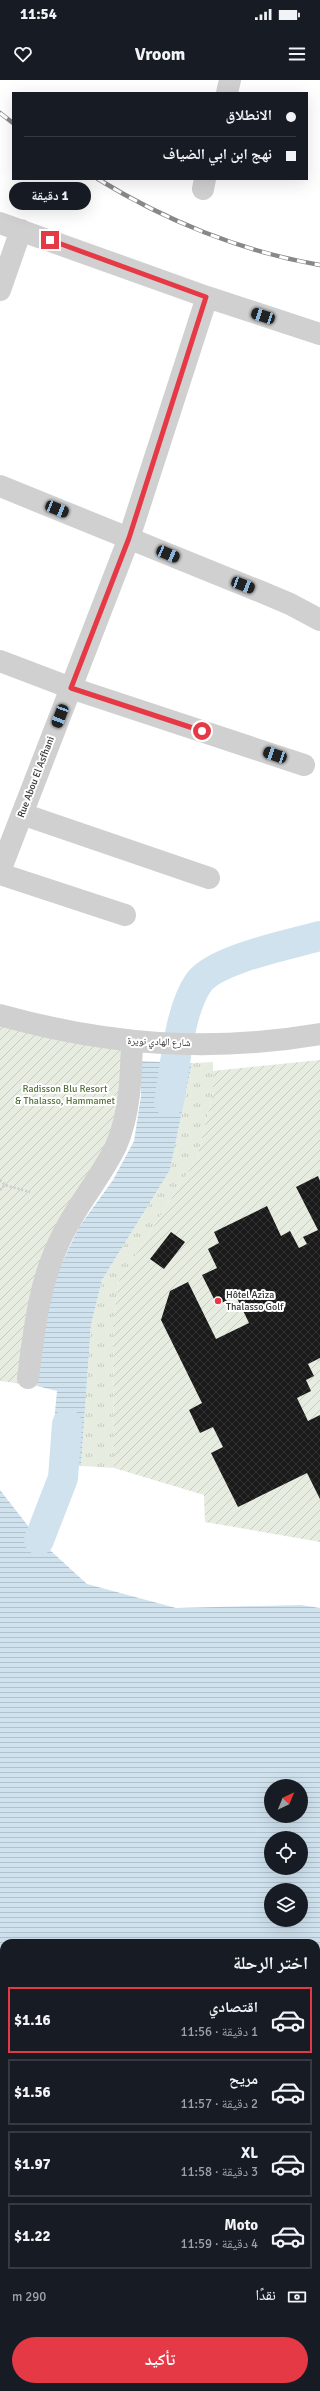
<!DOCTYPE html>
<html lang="ar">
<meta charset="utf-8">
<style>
body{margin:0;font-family:Signika,"Noto Naskh Arabic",sans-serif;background:#242831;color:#f1f3f6;direction:rtl;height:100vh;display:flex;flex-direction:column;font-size:15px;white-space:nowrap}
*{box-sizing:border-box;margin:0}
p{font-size:13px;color:#9ea1a6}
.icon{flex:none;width:22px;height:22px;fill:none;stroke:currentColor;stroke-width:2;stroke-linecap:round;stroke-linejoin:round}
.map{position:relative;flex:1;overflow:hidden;direction:ltr}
.details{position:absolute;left:0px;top:1859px;width:320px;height:452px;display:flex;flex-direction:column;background:#171b24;border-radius:12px 12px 0 0;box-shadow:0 4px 16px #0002;direction:rtl}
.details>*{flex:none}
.banner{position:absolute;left:12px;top:12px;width:296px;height:88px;border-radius:0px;box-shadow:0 4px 16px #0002;direction:rtl;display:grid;align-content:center;height:88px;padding:0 12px;background:#171b24}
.needle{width:26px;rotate:43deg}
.buttons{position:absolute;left:264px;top:1699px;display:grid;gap:8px}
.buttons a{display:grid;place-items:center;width:44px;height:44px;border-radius:50%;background:#171b24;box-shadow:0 4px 16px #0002;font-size:20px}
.end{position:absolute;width:18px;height:18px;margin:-9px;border:5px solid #e63946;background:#fff;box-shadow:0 0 0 2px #fff}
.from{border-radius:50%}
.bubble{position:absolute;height:28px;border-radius:14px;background:#171b24;box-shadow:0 4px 16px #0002;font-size:13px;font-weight:700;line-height:28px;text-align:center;direction:rtl}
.car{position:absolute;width:12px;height:24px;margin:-12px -6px;border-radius:5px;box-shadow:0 0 3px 1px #0007;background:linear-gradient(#222 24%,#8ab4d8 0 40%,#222 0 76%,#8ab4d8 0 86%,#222 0)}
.banner b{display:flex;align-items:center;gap:14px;height:38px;font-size:15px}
.banner b+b{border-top:1px solid #363941}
.banner i{width:10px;height:10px;background:#f1f3f6}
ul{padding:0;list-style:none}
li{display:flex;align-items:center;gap:12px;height:66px;margin:0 8px 6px;padding:0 4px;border:2px solid #363941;border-radius:0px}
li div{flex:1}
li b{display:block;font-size:15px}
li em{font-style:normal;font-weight:700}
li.active{border-color:#e63946}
li>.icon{width:36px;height:36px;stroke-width:1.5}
h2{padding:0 12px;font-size:18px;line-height:48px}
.pay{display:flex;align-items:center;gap:10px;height:44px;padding:0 12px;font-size:15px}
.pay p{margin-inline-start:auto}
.primary-button{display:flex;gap:8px;margin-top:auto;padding:8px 12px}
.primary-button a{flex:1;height:46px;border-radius:24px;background:#e63946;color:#fff;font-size:16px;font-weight:700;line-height:46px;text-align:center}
.status{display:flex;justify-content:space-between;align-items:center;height:28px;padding:0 20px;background:#171b24;direction:ltr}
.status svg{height:11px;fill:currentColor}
header{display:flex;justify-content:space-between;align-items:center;height:52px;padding:0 12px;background:#171b24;font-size:18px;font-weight:700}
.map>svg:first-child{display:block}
.grass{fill:url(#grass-tufts)}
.garden{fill:url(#garden-furrows)}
.water{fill:url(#water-rules);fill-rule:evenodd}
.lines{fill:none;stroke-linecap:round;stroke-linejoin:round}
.river{stroke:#cfe2ee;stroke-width:30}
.building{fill:url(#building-cross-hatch)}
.path{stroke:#cdcdcd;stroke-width:2.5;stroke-dasharray:2 2;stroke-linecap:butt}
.minor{stroke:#d0d0d0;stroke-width:22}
.rail-casing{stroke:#888;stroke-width:4.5}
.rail{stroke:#fff;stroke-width:3;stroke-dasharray:9;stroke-linecap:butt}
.route{stroke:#e63946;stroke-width:5}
.poi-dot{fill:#e63946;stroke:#fff;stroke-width:1.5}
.labels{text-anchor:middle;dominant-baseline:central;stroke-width:4;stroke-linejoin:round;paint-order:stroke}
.street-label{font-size:10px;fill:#333;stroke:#fff}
.park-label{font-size:10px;fill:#56703f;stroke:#fff}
.poi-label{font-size:10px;fill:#333;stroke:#fff;text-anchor:start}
</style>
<div class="status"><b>11:54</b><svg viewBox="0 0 49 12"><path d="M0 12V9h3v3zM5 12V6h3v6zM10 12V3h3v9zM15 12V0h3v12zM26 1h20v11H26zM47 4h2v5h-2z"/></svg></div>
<header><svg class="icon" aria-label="menu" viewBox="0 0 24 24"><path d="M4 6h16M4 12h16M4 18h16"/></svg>Vroom<svg class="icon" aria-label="heart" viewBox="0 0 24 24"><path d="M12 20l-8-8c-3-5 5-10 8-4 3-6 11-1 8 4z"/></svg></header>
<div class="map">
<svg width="320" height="2311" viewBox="0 0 320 2311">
<defs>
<pattern id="grass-tufts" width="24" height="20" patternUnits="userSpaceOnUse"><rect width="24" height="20" fill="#e6ecdf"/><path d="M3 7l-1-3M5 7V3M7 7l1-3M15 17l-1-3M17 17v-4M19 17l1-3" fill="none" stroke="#c6cbc0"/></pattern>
<pattern id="garden-furrows" width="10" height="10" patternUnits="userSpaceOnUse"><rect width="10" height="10" fill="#e6ecdf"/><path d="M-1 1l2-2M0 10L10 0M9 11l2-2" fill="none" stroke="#c6cbc0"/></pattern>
<pattern id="water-rules" width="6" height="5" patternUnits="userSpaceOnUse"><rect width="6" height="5" fill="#cfe2ee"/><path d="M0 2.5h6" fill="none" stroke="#b2c2cd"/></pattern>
<pattern id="building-cross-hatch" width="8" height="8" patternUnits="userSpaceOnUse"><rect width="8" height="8" fill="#1a1a1a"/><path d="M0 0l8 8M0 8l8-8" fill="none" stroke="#333"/></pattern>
</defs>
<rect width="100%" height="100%" fill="#fff"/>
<!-- grass -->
<path class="grass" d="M213,982V1012L197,1078L119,1201L113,1240L114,1388L81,1386L91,1245L102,1200L170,1090L192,983Z"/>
<!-- garden -->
<path class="garden" d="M0,931L128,963L132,1015L52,1186L37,1306L0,1301Z
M320,980V1462L205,1442L204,1415L114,1388L113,1240L119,1201L197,1078L213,1012V991Z"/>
<!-- water -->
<path class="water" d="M140,981L192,983L170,1090L102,1200L91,1245L81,1386L50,1383L57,1311L37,1306L47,1232L59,1189L79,1147L113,1100L134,1061L141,1016Z
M0,1410L39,1460L87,1504L176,1528L301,1525L320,1528V2311H0ZM271,1706H301V1736H271ZM271,1758H301V1788H271ZM271,1810H301V1840H271ZM4,1863H316V2307H4Z"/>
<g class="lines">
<!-- river -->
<path class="river" d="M169,1022C175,988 179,930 199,902C216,879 291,864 320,856
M39,1460L63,1398L67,1344"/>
</g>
<!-- building -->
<path class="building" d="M318,1096L320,1101V1278L308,1284L314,1296L306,1300L311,1311L297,1318L308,1341L320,1335V1419L307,1393L238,1427L211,1373L223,1367L213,1347L200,1353L189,1330L202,1323L161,1240L170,1211L188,1202L216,1259L249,1243L236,1216L217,1225L202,1195L217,1188L208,1169L219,1163L214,1152L267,1126L281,1156L290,1151L299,1168L307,1164L303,1157L318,1150L296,1107Z
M171,1152L185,1162L164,1189L150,1179Z"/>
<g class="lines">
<!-- path -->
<path class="path" d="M0,1100L5,1105L30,1112
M0,1110L5,1105
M318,1279L320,1283"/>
<!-- minor -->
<path class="minor" d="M227,13L230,0
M203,109L205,99
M0,143L207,217L320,254
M0,210L21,150
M0,406L264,513L290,524L320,540
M0,581L71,608L304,685
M22,734L209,798
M0,791L129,458L207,217
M0,794L125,835
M0,935C108,965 209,973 320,954
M28,1298C34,1250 39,1203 60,1160C75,1127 100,1099 116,1066C130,1034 131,997 132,962"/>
<defs>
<path id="rail" d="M0,33L13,43
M98,99C164,140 243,172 320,185"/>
</defs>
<!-- rail casing -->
<use href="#rail" class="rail-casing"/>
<!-- rail -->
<use href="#rail" class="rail"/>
</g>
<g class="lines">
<!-- route -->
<path class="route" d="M50,160L206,217L129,458L71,608L202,651"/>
</g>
<!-- markers -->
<circle class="poi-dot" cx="218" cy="1221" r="4"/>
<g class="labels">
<!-- street labels -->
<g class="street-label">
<text transform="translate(36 697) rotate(-69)">Rue Abou El Asfhani</text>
<text transform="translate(159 962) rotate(2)">شارع الهادي نويرة</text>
</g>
<!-- park labels -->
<g class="park-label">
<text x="65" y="1009">Radisson Blu Resort<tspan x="65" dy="12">&amp; Thalasso, Hammamet</tspan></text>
</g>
<!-- poi labels -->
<g class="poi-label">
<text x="226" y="1215">Hôtel Aziza<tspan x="226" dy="12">Thalasso Golf</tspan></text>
</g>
</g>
</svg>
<div class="buttons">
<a><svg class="needle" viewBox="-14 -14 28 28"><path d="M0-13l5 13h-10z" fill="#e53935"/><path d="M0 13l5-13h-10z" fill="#9ea1a6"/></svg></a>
<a><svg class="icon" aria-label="locate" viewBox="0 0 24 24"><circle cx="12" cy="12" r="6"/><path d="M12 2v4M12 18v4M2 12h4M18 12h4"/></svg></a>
<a><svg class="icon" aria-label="layers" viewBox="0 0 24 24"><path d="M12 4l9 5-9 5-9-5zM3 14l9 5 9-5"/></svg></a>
</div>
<i class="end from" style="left:202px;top:651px"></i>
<i class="end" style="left:50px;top:160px"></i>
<div class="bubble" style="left:9px;top:102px;width:82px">1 دقيقة</div>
<i class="car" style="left:263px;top:236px;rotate:288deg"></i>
<i class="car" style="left:57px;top:429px;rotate:112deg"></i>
<i class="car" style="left:168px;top:474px;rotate:113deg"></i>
<i class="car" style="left:243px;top:505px;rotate:111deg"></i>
<i class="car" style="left:60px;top:636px;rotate:201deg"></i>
<i class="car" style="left:275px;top:675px;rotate:289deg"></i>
<div class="banner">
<b><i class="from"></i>الانطلاق</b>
<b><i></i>نهج ابن ابي الضياف</b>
</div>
<section class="details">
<h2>اختر الرحلة</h2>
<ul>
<li class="active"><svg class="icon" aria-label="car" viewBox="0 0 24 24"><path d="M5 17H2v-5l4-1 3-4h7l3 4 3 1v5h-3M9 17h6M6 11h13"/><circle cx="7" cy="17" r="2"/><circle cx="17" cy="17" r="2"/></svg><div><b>اقتصادي</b><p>1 دقيقة · 11:56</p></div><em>$1.16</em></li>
<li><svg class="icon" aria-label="car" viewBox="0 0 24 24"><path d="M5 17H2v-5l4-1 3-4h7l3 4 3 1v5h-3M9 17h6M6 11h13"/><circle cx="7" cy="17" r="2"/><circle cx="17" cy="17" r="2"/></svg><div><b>مريح</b><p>2 دقيقة · 11:57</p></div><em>$1.56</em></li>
<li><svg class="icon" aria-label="car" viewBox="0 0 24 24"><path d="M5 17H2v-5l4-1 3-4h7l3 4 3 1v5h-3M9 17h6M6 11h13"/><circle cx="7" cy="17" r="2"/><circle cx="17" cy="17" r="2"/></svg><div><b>XL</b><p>3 دقيقة · 11:58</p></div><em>$1.97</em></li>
<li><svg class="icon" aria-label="car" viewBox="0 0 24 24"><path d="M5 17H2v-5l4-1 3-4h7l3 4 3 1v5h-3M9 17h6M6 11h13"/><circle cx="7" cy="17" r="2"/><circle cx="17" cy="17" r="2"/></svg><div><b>Moto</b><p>4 دقيقة · 11:59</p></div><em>$1.22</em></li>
</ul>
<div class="pay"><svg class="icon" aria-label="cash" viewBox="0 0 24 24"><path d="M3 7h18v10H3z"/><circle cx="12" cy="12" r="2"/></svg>نقدًا<p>290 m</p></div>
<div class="primary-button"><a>تأكيد</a></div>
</section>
</div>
